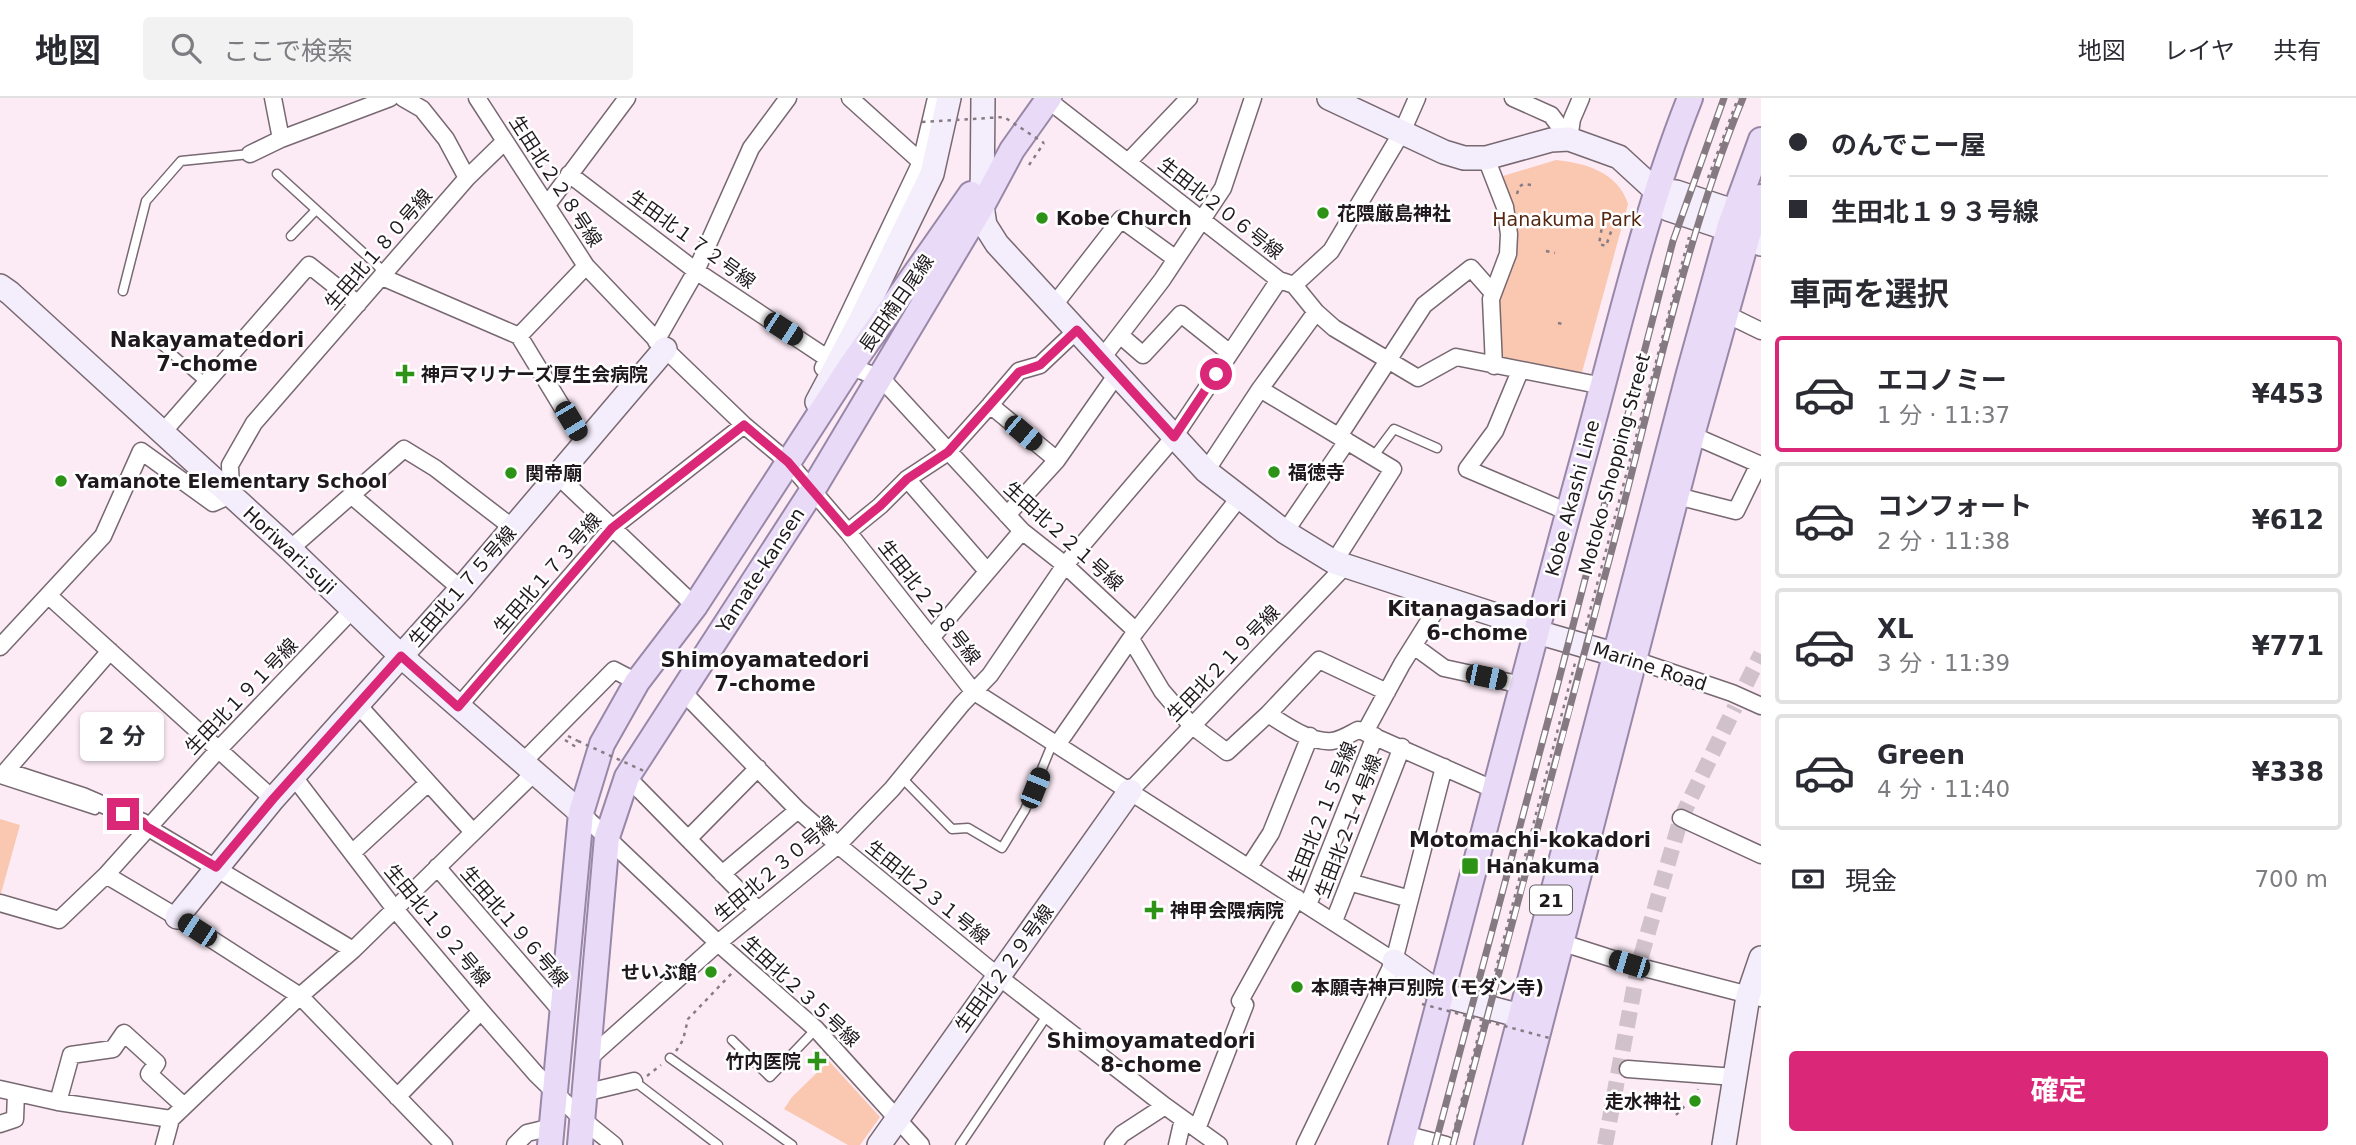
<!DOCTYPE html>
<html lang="ja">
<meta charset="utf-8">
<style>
body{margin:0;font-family:"DejaVu Sans","Noto Sans JP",sans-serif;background:#f2f2f3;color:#2b2b33;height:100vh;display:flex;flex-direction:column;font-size:26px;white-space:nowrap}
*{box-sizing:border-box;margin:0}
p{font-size:23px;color:#7c7c81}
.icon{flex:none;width:38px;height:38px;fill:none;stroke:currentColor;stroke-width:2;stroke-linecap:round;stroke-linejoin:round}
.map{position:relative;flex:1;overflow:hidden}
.sheet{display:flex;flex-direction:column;background:#fff;width:595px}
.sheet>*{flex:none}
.banner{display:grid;align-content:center;height:154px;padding:0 28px;background:#fff}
.end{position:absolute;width:32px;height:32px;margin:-16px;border:9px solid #db2777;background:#fff;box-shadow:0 0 0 4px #fff}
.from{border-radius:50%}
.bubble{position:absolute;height:49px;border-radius:7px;background:#fff;box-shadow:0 2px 5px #0004;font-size:23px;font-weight:700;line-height:49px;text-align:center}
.car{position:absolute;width:21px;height:42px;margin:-21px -10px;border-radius:9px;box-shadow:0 0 5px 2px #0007;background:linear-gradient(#222 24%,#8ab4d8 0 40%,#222 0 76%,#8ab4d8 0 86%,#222 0)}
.banner b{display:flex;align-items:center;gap:24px;height:66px;font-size:26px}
.banner b+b{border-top:2px solid #e1e1e2}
.banner i{width:18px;height:18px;background:#2b2b33}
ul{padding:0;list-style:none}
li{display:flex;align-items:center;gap:21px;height:116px;margin:0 14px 10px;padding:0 14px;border:4px solid #e1e1e2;border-radius:7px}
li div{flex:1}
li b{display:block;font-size:26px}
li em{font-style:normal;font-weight:700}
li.current{border-color:#db2777}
li>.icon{width:63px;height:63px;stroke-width:1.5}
h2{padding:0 28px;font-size:32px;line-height:84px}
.pay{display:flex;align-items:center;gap:18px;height:77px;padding:0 28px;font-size:26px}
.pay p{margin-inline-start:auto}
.action{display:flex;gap:14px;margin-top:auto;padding:14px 28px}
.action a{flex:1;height:80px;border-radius:7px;background:#db2777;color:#fff;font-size:28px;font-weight:700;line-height:80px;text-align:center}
header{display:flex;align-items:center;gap:42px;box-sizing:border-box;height:98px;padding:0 35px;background:#fff;border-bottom:2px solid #e1e1e2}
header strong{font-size:33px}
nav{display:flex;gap:38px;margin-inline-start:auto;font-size:24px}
.search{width:490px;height:63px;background:#f2f2f3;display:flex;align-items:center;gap:18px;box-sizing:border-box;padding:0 24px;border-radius:7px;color:#7c7c81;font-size:26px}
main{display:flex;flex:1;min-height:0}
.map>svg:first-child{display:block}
.green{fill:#fac7b0}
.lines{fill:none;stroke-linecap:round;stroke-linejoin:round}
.street-tunnel{stroke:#d0c1ca;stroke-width:16;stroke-dasharray:16 8;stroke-linecap:butt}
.lane-casing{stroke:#776871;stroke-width:11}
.street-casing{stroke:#776871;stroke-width:19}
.secondary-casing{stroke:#776871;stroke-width:26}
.primary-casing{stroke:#9987a7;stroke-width:28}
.path{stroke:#877c83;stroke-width:2.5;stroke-dasharray:3.5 5;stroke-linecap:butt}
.lane{stroke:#fff;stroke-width:8}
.street{stroke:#fff;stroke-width:16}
.secondary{stroke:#f4edfb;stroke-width:23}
.primary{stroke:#e9daf7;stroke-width:24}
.rail-casing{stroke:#857a81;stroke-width:7}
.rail{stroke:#fff;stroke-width:4.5;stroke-dasharray:13;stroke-linecap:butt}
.path-bridge{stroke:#877c83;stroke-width:2.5;stroke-dasharray:3.5 5;stroke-linecap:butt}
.route{stroke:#db2777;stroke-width:9}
.poi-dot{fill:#2c9317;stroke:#fff;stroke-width:2.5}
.labels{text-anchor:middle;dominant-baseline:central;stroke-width:5;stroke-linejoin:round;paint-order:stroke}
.shield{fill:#fff;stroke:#625e61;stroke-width:2}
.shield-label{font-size:18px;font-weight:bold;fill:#1f191d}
.street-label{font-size:19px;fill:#1f191d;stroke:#fff}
.poi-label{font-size:19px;font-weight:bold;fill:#1f191d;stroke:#fff;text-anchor:start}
.park-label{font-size:19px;fill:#532711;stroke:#fff}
.neighbourhood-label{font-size:21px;font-weight:bold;fill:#1f191d;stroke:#fff}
</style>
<header>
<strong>地図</strong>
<div class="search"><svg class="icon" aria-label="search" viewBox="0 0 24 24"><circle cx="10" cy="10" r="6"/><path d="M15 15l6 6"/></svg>ここで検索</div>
<nav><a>地図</a><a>レイヤ</a><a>共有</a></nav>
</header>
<main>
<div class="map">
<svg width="1761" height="1047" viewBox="0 0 1761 1047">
<rect width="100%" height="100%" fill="#fcebf5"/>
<!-- green -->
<path class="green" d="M1556,62C1585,65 1618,74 1628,106L1581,278L1496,264L1494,208L1508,99L1503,78Z
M0,721L20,727L0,799Z
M829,963L880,1019L860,1047H848L784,1011L792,999Z"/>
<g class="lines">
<!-- street-tunnel -->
<path class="street-tunnel" d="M1746,586L1761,556
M1605,1047L1638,869L1681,720L1735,609"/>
<defs>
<path id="lane" d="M277,76L379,169L382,179
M291,138L316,112
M123,193L146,103L181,63L250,56
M158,244L206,285
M1373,359L1394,331L1437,350
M902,680L952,731L968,730L1002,750L1025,712L1053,644
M0,681L95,712
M732,942L770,979L816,931
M670,960L792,1047
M634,983L718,1047
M960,1047L1048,916"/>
<path id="street" d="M273,0L281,41
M403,0L422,11L446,41L467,80
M477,0L586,168L665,251L744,327L788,364L848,434L973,593L1394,863
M850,0L921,64
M1513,0L1551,17L1569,41
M1048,2L1279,182L1294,187L1316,214L1334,230L1418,280L1456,259L1603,288
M1569,41L1572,21L1581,0
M250,56L281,41L390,0
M1486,60L1505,109L1509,136L1508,156L1491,201L1494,268
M1128,64L1189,0
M569,76L696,173L827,260L881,280L1022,433L1065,467L1136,533
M547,107L627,0
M382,179L519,238L584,345
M1294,187L1331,153L1402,34L1417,0
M1054,207L1121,121L1176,161
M1726,216L1761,233
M1120,237L1143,257L1181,216L1230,255
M519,238L586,168
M656,243L696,173L751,50L788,0
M1102,260L1162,182L1223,90L1253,0
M823,270L921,64L936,0
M1520,273L1495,333L1467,371L1568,414
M1260,291L1393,371L1334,464
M990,307L1019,273L1040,267L1077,232
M163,334L309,167L358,206
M1692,337L1761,367
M1339,338L1424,207L1471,170L1493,195
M1206,373L1260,291L1316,214
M557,377L695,508
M907,381L987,473
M351,397L461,491
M1677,398L1736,413L1759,366
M1007,417L1057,362L1117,276
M848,434L880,408L907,381L948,354L990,307L1057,362
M1285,434L1347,343
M290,451L404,351L435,370L513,430
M49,498L273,701
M931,540L1022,433
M1131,541L1162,593L1191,627L1227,654L1268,616L1319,562L1387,594
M1414,548L1444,570L1522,587
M0,549L103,438L141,353L213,405L231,397L230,367L254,325L467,80L504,44
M110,553L6,673L83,698L143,724L147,729L353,852
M1635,562L1732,595L1761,608
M682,593L798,712L838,747L999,879L1165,1008L1219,1047
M358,607L473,734
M458,609L612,430L744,327
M1268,616C1286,627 1310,645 1332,643C1341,642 1350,636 1358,632L1365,634L1402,566L1444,499
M1366,635L1495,692
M1057,647L1136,533L1239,400
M522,665L614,572L637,584
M294,679L394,810L481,913L536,976L582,1021L614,1047
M627,679L758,812
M1130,693L1346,467
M581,715L718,845L816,931L921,1047
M1681,720L1761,757
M688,741L758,670
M352,755L428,685
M437,769L562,914
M1249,769L1271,735L1310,638
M722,776L798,712
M106,777L177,819L300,898L444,1047
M1349,784L1410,801
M0,805L59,822L106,777L218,652L353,511
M1308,807L1375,638
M1334,823L1402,649
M1560,844L1629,866
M1648,871L1761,900
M587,962L718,845L838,747L892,691L962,606L990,577L1065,467L1174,339L1279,182
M1628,971L1735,979
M0,991L58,1004L171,1021
M584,995L634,983
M397,999L481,913
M58,1004L71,957L113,951L124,935L157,965L149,976L184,1008
M171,1021L300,898L353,852L534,675
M0,1026L15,1021L16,995
M1197,1031L1245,907L1240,903L1297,800
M1404,1036L1446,1047
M164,1047L171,1021
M515,1047L527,1035L552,1029
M1113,1047L1122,1036L1165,1008
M1177,1047L1183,1021
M1305,1047L1394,863L1444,669"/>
<path id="secondary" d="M983,0L982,108L985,127L997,146L1206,373L1285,434L1334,464L1514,523L1537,534L1634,562
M1329,0L1444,54L1464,60H1486L1551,42L1569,41L1619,59L1656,93L1668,111L1716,127H1730L1761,146
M1656,93L1676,94L1724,110L1730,127
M0,188L10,195L290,451L401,558L581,715
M817,304L859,225L932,76L949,0
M177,819L273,701L461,491L665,251
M1394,863L1442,897L1521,918
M879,1047L1130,693
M1724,1047L1748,898L1761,860"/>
<path id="primary" d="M550,1047L581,715L602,646L637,584L695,508L850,269L971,96
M580,1047L607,739L627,679L812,393L982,108L1012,52L1049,0
M1401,1047C1464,815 1522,582 1586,350C1618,233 1645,113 1690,0
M1487,1047L1689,275L1730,127L1761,42
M1509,1047L1692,337L1748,137L1761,99"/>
</defs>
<!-- lane casing -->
<use href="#lane" class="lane-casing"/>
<!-- street casing -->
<use href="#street" class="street-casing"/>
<!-- secondary casing -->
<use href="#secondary" class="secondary-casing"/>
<!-- primary casing -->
<use href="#primary" class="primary-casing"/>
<!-- path -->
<path class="path" d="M1029,67L1044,45
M1708,80L1738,0
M1517,96L1519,89L1523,86L1531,87
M1542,123L1552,126
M1603,123L1599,146L1606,148L1614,125L1618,127
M1546,153L1555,155
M1558,225L1563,226
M1586,528L1689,139
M568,638L578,643
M565,642L576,649
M1491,890L1575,565
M676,953L683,942L688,921L732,875
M647,978L661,967
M1676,1017L1697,995L1698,991
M1453,1036L1481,927"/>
<!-- lane -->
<use href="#lane" class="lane"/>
<!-- street -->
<use href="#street" class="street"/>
<!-- secondary -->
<use href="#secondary" class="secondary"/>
<!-- primary -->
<use href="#primary" class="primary"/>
<defs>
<path id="rail" d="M1435,1047L1557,589L1673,143L1724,0
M1453,1047C1507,845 1562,643 1615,440C1654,293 1685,141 1743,0"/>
</defs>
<!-- rail casing -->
<use href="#rail" class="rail-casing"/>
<!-- rail -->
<use href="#rail" class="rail"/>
<!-- path-bridge -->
<path class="path-bridge" d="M922,24L1004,19L1044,45
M578,643L644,673
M1422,906L1553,941"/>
</g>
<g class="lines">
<!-- route -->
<path class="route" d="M123,716L143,724L147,729L216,769L273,701L401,558L458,609L612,430L744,327L788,364L848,434L880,408L907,381L948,354L1019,274L1040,267L1077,232L1174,339L1216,276"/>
</g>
<!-- markers -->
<g class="poi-dot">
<circle cx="1323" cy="115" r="7"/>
<circle cx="1042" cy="120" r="7"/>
<path d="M401.5 265.5h7v7h7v7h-7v7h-7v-7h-7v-7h7z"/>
<circle cx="1274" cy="374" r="7"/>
<circle cx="511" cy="375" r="7"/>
<circle cx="61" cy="383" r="7"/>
<rect x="1461" y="759" width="18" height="18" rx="3.5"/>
<path d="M1150.5 801.5h7v7h7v7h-7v7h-7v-7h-7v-7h7z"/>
<circle cx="711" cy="874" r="7"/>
<circle cx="1297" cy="889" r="7"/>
<path d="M813.5 952.5h7v7h7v7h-7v7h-7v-7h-7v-7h7z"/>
<circle cx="1695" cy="1003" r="7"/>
</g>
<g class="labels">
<!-- shield labels -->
<rect class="shield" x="1530" y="787.5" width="42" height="29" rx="5"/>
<g class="shield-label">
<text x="1551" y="802">21</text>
</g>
<!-- street labels -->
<g class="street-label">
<text transform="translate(556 83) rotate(57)">生田北２２８号線</text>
<text transform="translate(1221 110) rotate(38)">生田北２０６号線</text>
<text transform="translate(692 141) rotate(36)">生田北１７２号線</text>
<text transform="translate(378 151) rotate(-49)">生田北１８０号線</text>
<text transform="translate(896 205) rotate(-55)">長田楠日尾線</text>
<text transform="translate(1614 366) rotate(-75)">Motoko Shopping Street</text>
<text transform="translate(1572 400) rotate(-75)">Kobe Akashi Line</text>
<text transform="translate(1064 438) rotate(42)">生田北２２１号線</text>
<text transform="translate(290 452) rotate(43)">Horiwari-suji</text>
<text transform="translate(760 472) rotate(-57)">Yamate-kansen</text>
<text transform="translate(547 475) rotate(-49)">生田北１７３号線</text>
<text transform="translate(462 488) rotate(-49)">生田北１７５号線</text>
<text transform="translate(930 504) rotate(52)">生田北２２８号線</text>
<text transform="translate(1223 565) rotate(-46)">生田北２１９号線</text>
<text transform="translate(1650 568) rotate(18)">Marine Road</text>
<text transform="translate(241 598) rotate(-46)">生田北１９１号線</text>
<text transform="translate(1322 715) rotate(-68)">生田北２１５号線</text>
<text transform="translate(1348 728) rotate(-69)">生田北２１４号線</text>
<text transform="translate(775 770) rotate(-40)">生田北２３０号線</text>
<text transform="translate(928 794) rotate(39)">生田北２３１号線</text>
<text transform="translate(438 827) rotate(50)">生田北１９２号線</text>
<text transform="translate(515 828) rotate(49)">生田北１９６号線</text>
<text transform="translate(1004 870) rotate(-54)">生田北２２９号線</text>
<text transform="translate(801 893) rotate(43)">生田北２３５号線</text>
</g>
<!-- poi labels -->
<g class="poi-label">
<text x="1337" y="115">花隈厳島神社</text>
<text x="1056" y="120">Kobe Church</text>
<text x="421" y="276">神戸マリナーズ厚生会病院</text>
<text x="1288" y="374">福徳寺</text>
<text x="525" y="375">関帝廟</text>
<text x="75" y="383">Yamanote Elementary School</text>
<text x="1486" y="768">Hanakuma</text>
<text x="1170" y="812">神甲会隈病院</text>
<text x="697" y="874" text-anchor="end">せいぶ館</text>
<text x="1311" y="889">本願寺神戸別院 (モダン寺)</text>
<text x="801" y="963" text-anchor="end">竹内医院</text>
<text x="1681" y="1003" text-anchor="end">走水神社</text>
</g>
<!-- park labels -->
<g class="park-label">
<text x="1567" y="121">Hanakuma Park</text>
</g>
<!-- neighbourhood labels -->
<g class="neighbourhood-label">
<text x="207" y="242">Nakayamatedori<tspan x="207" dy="24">7-chome</tspan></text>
<text x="1477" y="511">Kitanagasadori<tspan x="1477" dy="24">6-chome</tspan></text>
<text x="765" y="562">Shimoyamatedori<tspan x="765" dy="24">7-chome</tspan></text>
<text x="1530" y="742">Motomachi-kokadori</text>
<text x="1151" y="943">Shimoyamatedori<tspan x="1151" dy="24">8-chome</tspan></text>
</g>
</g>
</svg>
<i class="end from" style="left:1216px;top:276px"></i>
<i class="end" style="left:123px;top:716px"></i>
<div class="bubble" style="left:80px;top:614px;width:84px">2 分</div>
<i class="car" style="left:783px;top:231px;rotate:123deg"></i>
<i class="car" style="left:571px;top:323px;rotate:149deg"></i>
<i class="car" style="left:1023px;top:335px;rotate:130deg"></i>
<i class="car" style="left:1486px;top:579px;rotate:102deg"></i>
<i class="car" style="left:1035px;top:690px;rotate:22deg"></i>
<i class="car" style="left:197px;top:832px;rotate:303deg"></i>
<i class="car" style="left:1629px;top:866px;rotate:287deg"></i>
</div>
<section class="sheet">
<div class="banner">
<b><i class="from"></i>のんでこー屋</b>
<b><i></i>生田北１９３号線</b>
</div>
<h2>車両を選択</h2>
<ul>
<li class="current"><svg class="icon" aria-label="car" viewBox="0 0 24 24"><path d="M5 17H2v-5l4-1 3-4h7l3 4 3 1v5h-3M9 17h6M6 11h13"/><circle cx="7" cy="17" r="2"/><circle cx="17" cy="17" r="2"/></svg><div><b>エコノミー</b><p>1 分 · 11:37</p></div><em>¥453</em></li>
<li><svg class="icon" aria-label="car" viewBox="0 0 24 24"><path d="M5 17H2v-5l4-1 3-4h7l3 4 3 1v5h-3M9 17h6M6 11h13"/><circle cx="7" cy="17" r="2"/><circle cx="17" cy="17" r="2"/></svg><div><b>コンフォート</b><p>2 分 · 11:38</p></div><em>¥612</em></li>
<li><svg class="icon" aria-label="car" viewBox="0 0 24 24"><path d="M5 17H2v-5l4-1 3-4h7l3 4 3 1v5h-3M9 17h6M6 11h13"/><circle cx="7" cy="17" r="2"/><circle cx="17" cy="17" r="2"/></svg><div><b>XL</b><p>3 分 · 11:39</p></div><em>¥771</em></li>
<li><svg class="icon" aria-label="car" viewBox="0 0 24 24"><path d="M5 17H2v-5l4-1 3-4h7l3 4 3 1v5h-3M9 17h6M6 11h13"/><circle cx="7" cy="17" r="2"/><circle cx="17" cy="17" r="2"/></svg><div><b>Green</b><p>4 分 · 11:40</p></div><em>¥338</em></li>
</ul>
<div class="pay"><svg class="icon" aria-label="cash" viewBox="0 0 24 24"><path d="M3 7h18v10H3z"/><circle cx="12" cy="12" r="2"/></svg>現金<p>700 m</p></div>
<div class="action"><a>確定</a></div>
</section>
</main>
